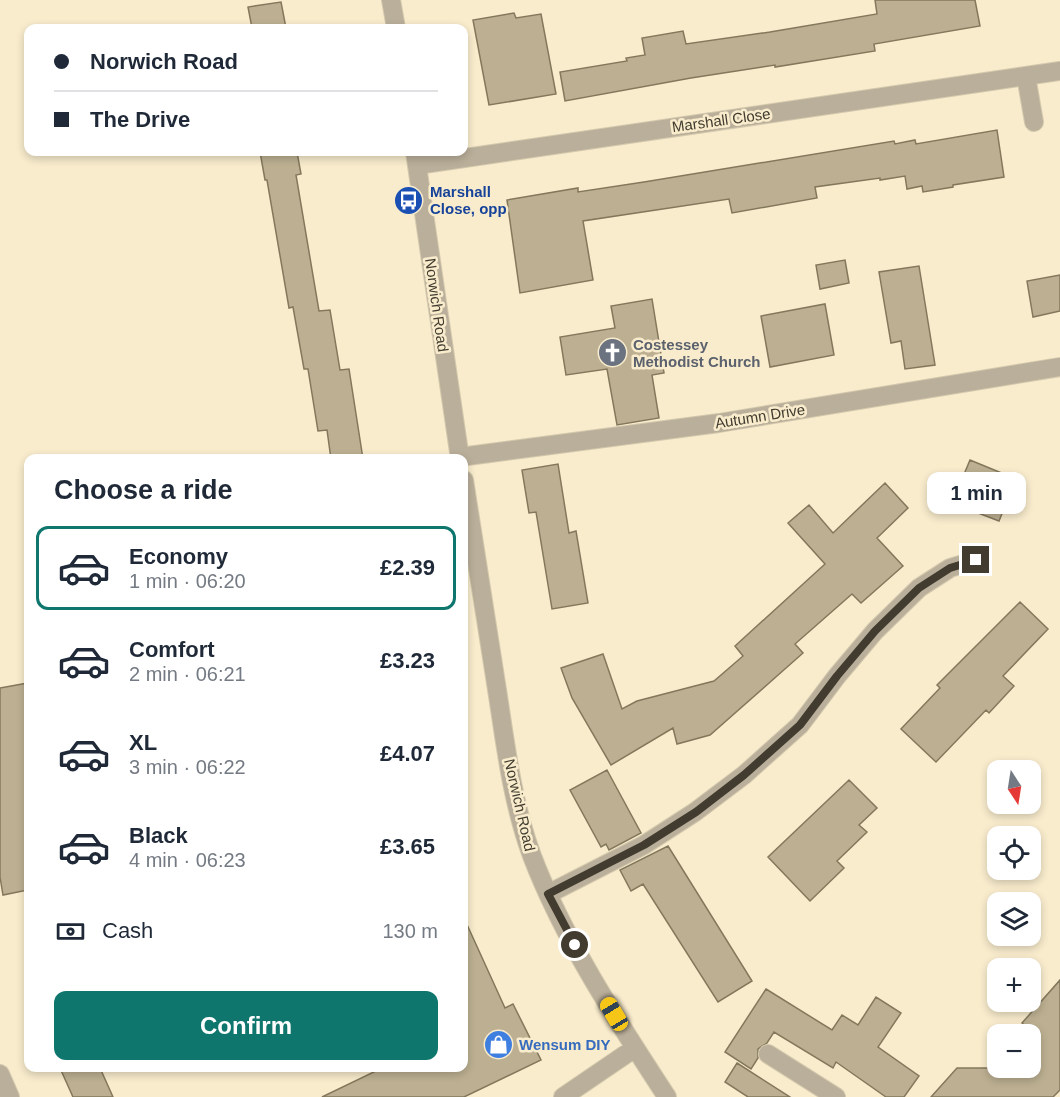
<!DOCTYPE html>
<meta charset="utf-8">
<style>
body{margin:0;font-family:Helvetica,sans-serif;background:#f6f6f7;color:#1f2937;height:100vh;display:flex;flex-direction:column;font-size:22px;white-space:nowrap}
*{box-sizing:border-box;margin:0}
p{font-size:20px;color:#747a83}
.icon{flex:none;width:33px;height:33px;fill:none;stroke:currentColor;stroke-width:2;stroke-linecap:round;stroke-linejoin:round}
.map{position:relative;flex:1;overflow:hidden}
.details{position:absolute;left:24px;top:454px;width:444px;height:618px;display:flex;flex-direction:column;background:#fff;border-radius:12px;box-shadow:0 3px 9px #0003}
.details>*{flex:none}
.hud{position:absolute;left:24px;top:24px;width:444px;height:132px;border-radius:12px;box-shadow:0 3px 9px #0003;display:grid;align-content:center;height:132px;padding:0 30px;background:#fff}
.needle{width:39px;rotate:168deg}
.fabs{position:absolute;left:987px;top:760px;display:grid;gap:12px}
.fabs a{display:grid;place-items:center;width:54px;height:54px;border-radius:12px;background:#fff;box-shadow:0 3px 9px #0003;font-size:30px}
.end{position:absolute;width:27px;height:27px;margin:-14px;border:8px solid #413c2f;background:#fff;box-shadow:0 0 0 3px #fff}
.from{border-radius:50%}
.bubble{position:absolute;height:42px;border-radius:12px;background:#fff;box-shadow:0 3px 9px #0003;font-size:20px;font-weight:700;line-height:42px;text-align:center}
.car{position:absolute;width:18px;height:36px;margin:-18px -9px;border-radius:8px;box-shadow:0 0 4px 2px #0007;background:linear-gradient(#f5c518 24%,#345 0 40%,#f5c518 0 76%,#345 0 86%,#f5c518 0)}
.hud b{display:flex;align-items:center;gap:21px;height:57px;font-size:22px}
.hud b+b{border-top:2px solid #e0e1e3}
.hud i{width:15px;height:15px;background:#1f2937}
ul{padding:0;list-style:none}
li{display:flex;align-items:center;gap:18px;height:84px;margin:0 12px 9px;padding:0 18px;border:3px solid transparent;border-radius:12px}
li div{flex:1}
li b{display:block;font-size:22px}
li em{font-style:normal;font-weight:700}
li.active{border-color:#0f766e}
li>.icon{width:54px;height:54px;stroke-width:1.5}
h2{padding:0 30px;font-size:27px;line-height:72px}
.pay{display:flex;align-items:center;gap:15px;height:66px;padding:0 30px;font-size:22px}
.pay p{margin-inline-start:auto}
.cta{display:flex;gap:12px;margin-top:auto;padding:12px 30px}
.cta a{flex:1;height:69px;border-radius:12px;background:#0f766e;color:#fff;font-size:24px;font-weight:700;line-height:69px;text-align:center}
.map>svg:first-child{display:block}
.building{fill:#bdb092;stroke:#84785c;stroke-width:1.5}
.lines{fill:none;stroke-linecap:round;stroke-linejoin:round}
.minor-casing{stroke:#d4c9ad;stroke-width:20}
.minor{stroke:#baaf9a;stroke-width:18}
.route{stroke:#413c2f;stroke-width:8}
.labels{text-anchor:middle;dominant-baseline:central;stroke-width:5;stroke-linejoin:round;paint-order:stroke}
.street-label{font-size:15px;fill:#413c2f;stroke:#f9eccd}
.transit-label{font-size:15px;font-weight:bold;fill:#164399;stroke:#f9eccd;text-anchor:start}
.worship-label{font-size:15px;font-weight:bold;fill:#5b616d;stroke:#f9eccd;text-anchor:start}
.shop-label{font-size:15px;font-weight:bold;fill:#366cbe;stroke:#f9eccd;text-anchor:start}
</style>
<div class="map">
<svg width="1060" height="1097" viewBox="0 0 1060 1097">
<rect width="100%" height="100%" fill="#f9eccd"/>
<!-- building -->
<path class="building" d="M875,0H975L980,26L874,44L875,51L775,67V65L691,78L565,101L560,72L627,61L626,58L645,55L642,38L683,31L686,44L770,32L877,14Z
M281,2L286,28H252L248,7Z
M514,13L516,18L541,14L556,94L489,105L473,20Z
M997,130L1004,177L953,185V187L923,192L922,186L907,189L905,176L880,180V178L815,187L817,198L732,213L729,199L583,221L593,280L520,293L507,200L578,188V192L644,182L894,141L895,144L915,140L916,144Z
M260,152H297L301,174L296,175L319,311L330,310L340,370L349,369L363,459H331L327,430L318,431L308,369H304L293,307L289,308L267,180H265Z
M845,260L849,283L820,289L816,265Z
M919,266L935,365L905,369L901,341L891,343L879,272Z
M1060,275V311L1033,317L1027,281Z
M652,299L664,373L652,375L659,418L617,425L607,369L566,375L560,337L615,328L611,306Z
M825,304L834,355L770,367L761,316Z
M970,460L1016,479L999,521L952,503Z
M558,464L569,533L576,531L588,603L552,609L536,512L529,513L522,470Z
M885,483L908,508L877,538L903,566L861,603L852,594L795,644L803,653L710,735L677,744L673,728L611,765L572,698L561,668L603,654L622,709L637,701L714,681L743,656L735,646L825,564L788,523L809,505L833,533Z
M1020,602L1048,629L1003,676L1014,686L989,713L986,710L936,762L901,729L940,688L937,685Z
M28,683V890L3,895L0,877V688Z
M607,770L641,833L609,850L606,844L601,847L570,790Z
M849,780L877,808L859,825L867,832L837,861L844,868L810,901L768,857Z
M668,846L752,981L718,1002L643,884L631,891L620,870Z
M464,918L505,1008L513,1004L541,1060L464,1097H322L382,1068H464Z
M1060,980V1090L1053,1097H931L957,1068H996L998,1066V1068H1030V1035H1025L1030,1030L1022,1023Z
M766,989L832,1030L842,1015L858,1025L876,997L901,1013L878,1047L919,1076L904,1097H886L836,1062L833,1068L774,1032L767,1043L758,1049V1058L751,1069L725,1052Z
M737,1063L790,1097H748L725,1082Z
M60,1068H100L113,1097H73Z"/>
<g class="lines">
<defs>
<path id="minor" d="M391,0L396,28
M1026,76L1034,122
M415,152L460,459
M417,165L1060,71
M460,457L719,423L1060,367
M464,480C475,552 486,624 498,696C506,749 513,805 532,856C564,940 618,1022 667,1097
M548,894L644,845L695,812L744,775L800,725L837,676L875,631L919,588L950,568L976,560
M768,1054L836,1097
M0,1074L10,1097
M563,1097L635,1048"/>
</defs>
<!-- minor casing -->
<use href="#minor" class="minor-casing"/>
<!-- minor -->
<use href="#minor" class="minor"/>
</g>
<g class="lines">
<!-- route -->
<path class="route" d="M575,945L548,894L644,845L696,812L744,775L800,725L837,676L875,631L919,588L950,568L976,560"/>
</g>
<!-- icons -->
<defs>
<symbol id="bus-disc" viewBox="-11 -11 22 22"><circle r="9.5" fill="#1a4fb4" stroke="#f9eccd"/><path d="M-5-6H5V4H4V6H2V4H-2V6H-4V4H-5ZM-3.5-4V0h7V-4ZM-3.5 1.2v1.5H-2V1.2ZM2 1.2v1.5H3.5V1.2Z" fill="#fff"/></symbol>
<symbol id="church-disc" viewBox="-11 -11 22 22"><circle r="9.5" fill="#6b7280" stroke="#f9eccd"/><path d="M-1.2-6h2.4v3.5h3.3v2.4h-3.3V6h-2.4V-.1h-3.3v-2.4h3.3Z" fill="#fff"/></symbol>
<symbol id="shop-disc" viewBox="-11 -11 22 22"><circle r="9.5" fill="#3f7fe0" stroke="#f9eccd"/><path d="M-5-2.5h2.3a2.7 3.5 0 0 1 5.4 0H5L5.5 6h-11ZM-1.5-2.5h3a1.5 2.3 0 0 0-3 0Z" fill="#fff"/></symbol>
</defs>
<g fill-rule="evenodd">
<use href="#bus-disc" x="392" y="184" width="33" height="33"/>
<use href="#church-disc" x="596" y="336" width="33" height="33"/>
<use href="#shop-disc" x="482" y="1028" width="33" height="33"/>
</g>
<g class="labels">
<!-- street labels -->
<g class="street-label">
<text transform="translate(721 120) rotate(-8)">Marshall Close</text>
<text transform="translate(437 305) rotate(82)">Norwich Road</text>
<text transform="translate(760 416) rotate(-9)">Autumn Drive</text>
<text transform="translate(520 805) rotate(77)">Norwich Road</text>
</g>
<!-- transit labels -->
<g class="transit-label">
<text x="430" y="191">Marshall<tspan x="430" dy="17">Close, opp</tspan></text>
</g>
<!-- worship labels -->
<g class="worship-label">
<text x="633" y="344">Costessey<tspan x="633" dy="17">Methodist Church</tspan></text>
</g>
<!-- shop labels -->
<g class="shop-label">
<text x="519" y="1044">Wensum DIY</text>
</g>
</g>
</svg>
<div class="fabs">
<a><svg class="needle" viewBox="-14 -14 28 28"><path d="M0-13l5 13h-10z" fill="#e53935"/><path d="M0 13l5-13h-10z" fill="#747a83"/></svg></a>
<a><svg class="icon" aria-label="locate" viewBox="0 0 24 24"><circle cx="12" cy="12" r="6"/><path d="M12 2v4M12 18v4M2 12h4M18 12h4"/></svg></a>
<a><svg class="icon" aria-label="layers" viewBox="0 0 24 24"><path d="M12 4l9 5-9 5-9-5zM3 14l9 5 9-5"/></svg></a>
<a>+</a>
<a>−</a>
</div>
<i class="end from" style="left:575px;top:945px"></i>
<i class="end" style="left:976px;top:560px"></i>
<div class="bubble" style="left:927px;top:472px;width:99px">1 min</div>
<i class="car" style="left:614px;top:1014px;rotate:329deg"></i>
<div class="hud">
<b><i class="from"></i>Norwich Road</b>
<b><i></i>The Drive</b>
</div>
<section class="details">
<h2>Choose a ride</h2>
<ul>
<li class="active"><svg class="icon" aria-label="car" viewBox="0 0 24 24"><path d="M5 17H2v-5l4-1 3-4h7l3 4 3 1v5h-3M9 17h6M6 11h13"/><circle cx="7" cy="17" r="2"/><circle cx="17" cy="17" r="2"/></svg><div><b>Economy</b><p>1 min · 06:20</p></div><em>£2.39</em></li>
<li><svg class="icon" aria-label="car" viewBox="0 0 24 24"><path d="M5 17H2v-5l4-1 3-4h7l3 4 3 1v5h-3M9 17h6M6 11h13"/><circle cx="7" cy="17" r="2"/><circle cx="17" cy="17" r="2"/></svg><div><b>Comfort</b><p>2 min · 06:21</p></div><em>£3.23</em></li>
<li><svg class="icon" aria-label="car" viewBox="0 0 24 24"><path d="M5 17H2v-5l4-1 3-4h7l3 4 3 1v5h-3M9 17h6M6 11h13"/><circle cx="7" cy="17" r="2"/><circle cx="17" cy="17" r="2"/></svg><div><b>XL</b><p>3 min · 06:22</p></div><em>£4.07</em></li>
<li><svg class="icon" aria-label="car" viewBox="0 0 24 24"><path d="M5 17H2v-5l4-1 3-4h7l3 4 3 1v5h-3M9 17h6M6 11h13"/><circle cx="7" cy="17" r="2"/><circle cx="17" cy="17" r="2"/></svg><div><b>Black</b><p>4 min · 06:23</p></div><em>£3.65</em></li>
</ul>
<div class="pay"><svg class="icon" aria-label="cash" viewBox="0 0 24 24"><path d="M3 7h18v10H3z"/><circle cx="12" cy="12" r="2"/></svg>Cash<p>130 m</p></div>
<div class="cta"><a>Confirm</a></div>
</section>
</div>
